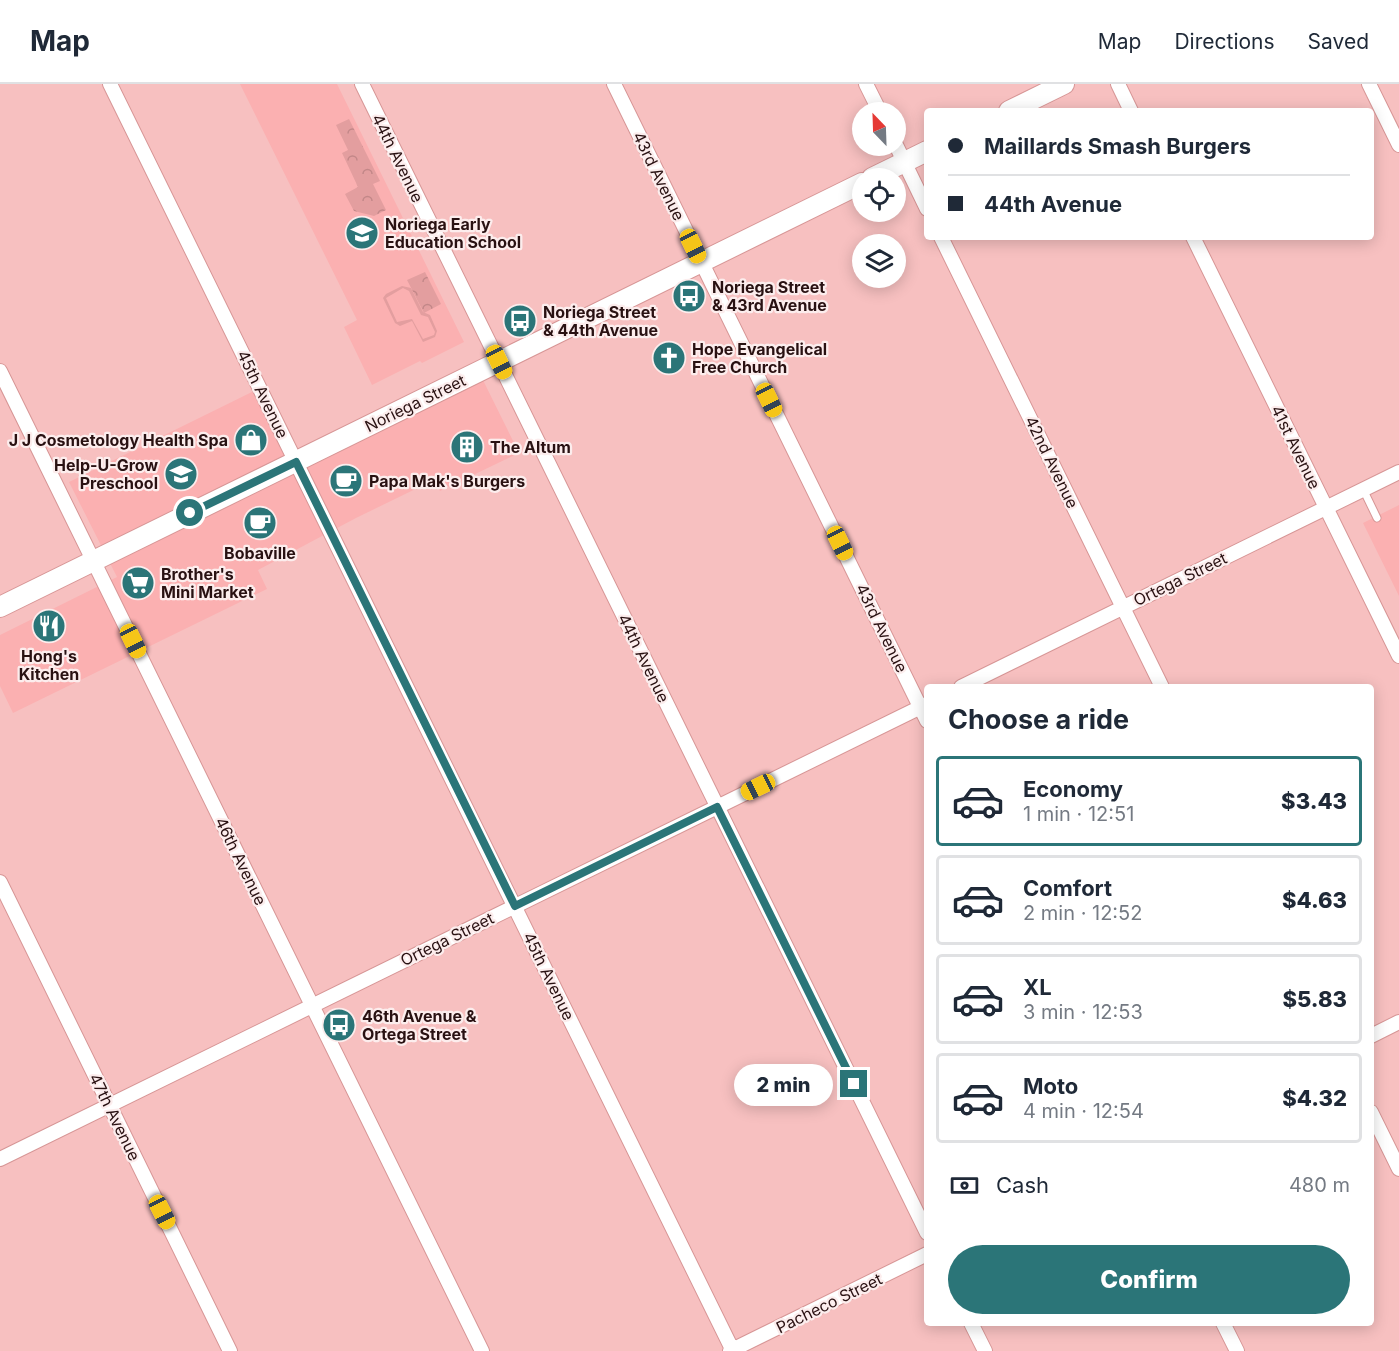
<!DOCTYPE html>
<meta charset="utf-8">
<style>
body{margin:0;font-family:Inter,sans-serif;background:#f2f2f3;color:#1f2937;height:100vh;display:flex;flex-direction:column;font-size:22px;white-space:nowrap}
*{box-sizing:border-box;margin:0}
p{font-size:20px;color:#747a83}
.icon{flex:none;width:33px;height:33px;fill:none;stroke:currentColor;stroke-width:2;stroke-linecap:round;stroke-linejoin:round}
.map{position:relative;flex:1;overflow:hidden}
.drawer{position:absolute;left:924px;top:600px;width:450px;height:642px;display:flex;flex-direction:column;background:#fff;border-radius:6px;box-shadow:0 3px 15px #0003}
.drawer>*{flex:none}
.top-card{position:absolute;left:924px;top:24px;width:450px;height:132px;border-radius:6px;box-shadow:0 3px 15px #0003;display:grid;align-content:center;height:132px;padding:0 24px;background:#fff}
.needle{width:39px;rotate:337deg}
.controls{position:absolute;left:852px;top:18px;display:grid;gap:12px}
.controls a{display:grid;place-items:center;width:54px;height:54px;border-radius:50%;background:#fff;box-shadow:0 3px 15px #0003;font-size:30px}
.end{position:absolute;width:27px;height:27px;margin:-14px;border:8px solid #2b7578;background:#fff;box-shadow:0 0 0 3px #fff}
.from{border-radius:50%}
.bubble{position:absolute;height:42px;border-radius:21px;background:#fff;box-shadow:0 3px 15px #0003;font-size:20px;font-weight:800;line-height:42px;text-align:center}
.car{position:absolute;width:18px;height:36px;margin:-18px -9px;border-radius:8px;box-shadow:0 0 4px 2px #0007;background:linear-gradient(#f5c518 24%,#345 0 40%,#f5c518 0 76%,#345 0 86%,#f5c518 0)}
.top-card b{display:flex;align-items:center;gap:21px;height:57px;font-size:22px}
.top-card b+b{border-top:2px solid #e0e1e3}
.top-card i{width:15px;height:15px;background:#1f2937}
ul{padding:0;list-style:none}
li{display:flex;align-items:center;gap:18px;height:90px;margin:0 12px 9px;padding:0 12px;border:3px solid #e0e1e3;border-radius:6px}
li div{flex:1}
li b{display:block;font-size:22px}
li em{font-style:normal;font-weight:800}
li.on{border-color:#2b7578}
li>.icon{width:54px;height:54px;stroke-width:1.5}
h2{padding:0 24px;font-size:27px;line-height:72px}
.pay{display:flex;align-items:center;gap:15px;height:66px;padding:0 24px;font-size:22px}
.pay p{margin-inline-start:auto}
.primary-button{display:flex;gap:12px;margin-top:auto;padding:12px 24px}
.primary-button a{flex:1;height:69px;border-radius:36px;background:#2b7578;color:#fff;font-size:24px;font-weight:800;line-height:69px;text-align:center}
header{display:flex;align-items:center;gap:36px;box-sizing:border-box;height:84px;padding:0 30px;background:#fff;border-bottom:2px solid #e0e1e3}
header strong{font-size:28px}
nav{display:flex;gap:33px;margin-inline-start:auto;font-size:21px}
.map>svg:first-child{display:block}
.built{fill:#fbb0b1}
.green{fill:#e39e9f;fill-rule:evenodd}
.park{fill:url(#park-crowns)}
.lines{fill:none;stroke-linecap:round;stroke-linejoin:round}
.lane-casing{stroke:#d79696;stroke-width:9}
.street-casing{stroke:#d79696;stroke-width:16}
.secondary-casing{stroke:#d79696;stroke-width:22}
.lane{stroke:#fff;stroke-width:7}
.street{stroke:#fff;stroke-width:14}
.secondary{stroke:#fff;stroke-width:20}
.route{stroke:#2b7578;stroke-width:8}
.labels{text-anchor:middle;dominant-baseline:central;stroke-width:4.5;stroke-linejoin:round;paint-order:stroke}
.street-label{font-size:16px;fill:#291112;stroke:#fceded}
.poi-label{font-size:16px;font-weight:bold;fill:#291112;stroke:#fceded;text-anchor:start}
</style>
<header>
<strong>Map</strong>
<nav><a>Map</a><a>Directions</a><a>Saved</a></nav>
</header>
<div class="map">
<svg width="1399" height="1267" viewBox="0 0 1399 1267">
<defs>
<pattern id="park-crowns" width="20" height="18" patternUnits="userSpaceOnUse" patternTransform="scale(1.5)"><rect width="20" height="18" fill="#e39e9f"/><path d="M2 6a3 3 0 1 1 6 0M12 15a3 3 0 1 1 6 0" fill="none" stroke="#c38788"/></pattern>
</defs>
<rect width="100%" height="100%" fill="#f7c0c0"/>
<!-- built -->
<path class="built" d="M240,0H337L464,258L422,279L420,277L372,301L344,243L357,236Z
M479,288L519,369L440,407L434,396L356,434L258,486L267,505L13,629L0,602V551L117,493L69,398L260,304L296,378Z
M1399,421V512L1363,439Z"/>
<!-- green -->
<path class="green" d="M402,202L411,204L423,228L430,231L437,247L435,253L423,258L412,237L400,242L395,239L383,214L386,210ZM403,204L409,207L421,231L428,233L435,248L434,251L423,255L412,235L397,238L386,214Z"/>
<!-- park -->
<path class="park" d="M349,35L380,97L373,100L386,126L374,132L354,127L345,110L358,103L342,69L348,66L336,41Z
M425,188L441,220L424,229L407,196Z"/>
<g class="lines">
<defs>
<path id="lane" d="M1363,405L1377,434"/>
<path id="street" d="M110,0L733,1267
M362,0L927,1149
M614,0L927,637
M866,0L880,28
M1118,0L1131,27
M1369,0L1399,61
M896,61L927,125
M941,153L1162,603
M1193,153L1399,572
M0,287L482,1267
M961,603L1399,388
M0,798L230,1267
M1371,952L1399,938
M1371,1028L1399,1085
M0,1075L927,620
M971,1239L985,1267
M1223,1239L1237,1267
M730,1267L927,1170"/>
<path id="secondary" d="M1009,27L1064,0
M872,94L927,67
M0,523L862,99"/>
</defs>
<!-- lane casing -->
<use href="#lane" class="lane-casing"/>
<!-- street casing -->
<use href="#street" class="street-casing"/>
<!-- secondary casing -->
<use href="#secondary" class="secondary-casing"/>
<!-- lane -->
<use href="#lane" class="lane"/>
<!-- street -->
<use href="#street" class="street"/>
<!-- secondary -->
<use href="#secondary" class="secondary"/>
</g>
<g class="lines">
<!-- route -->
<path class="route" d="M190,429L296,378L515,822L717,723L854,1000"/>
</g>
<!-- icons -->
<defs>
<symbol id="school-disc" viewBox="-11 -11 22 22"><circle r="9.5" fill="#2b7578" stroke="#fceded"/><path d="M0-5L7-2L0 1L-7-2ZM-4 1L0 2.5L4 1V4Q0 6-4 4Z" fill="#fff"/></symbol>
<symbol id="bus-disc" viewBox="-11 -11 22 22"><circle r="9.5" fill="#2b7578" stroke="#fceded"/><path d="M-5-6H5V4H4V6H2V4H-2V6H-4V4H-5ZM-3.5-4V0h7V-4ZM-3.5 1.2v1.5H-2V1.2ZM2 1.2v1.5H3.5V1.2Z" fill="#fff"/></symbol>
<symbol id="church-disc" viewBox="-11 -11 22 22"><circle r="9.5" fill="#2b7578" stroke="#fceded"/><path d="M-1.2-6h2.4v3.5h3.3v2.4h-3.3V6h-2.4V-.1h-3.3v-2.4h3.3Z" fill="#fff"/></symbol>
<symbol id="shop-disc" viewBox="-11 -11 22 22"><circle r="9.5" fill="#2b7578" stroke="#fceded"/><path d="M-5-2.5h2.3a2.7 3.5 0 0 1 5.4 0H5L5.5 6h-11ZM-1.5-2.5h3a1.5 2.3 0 0 0-3 0Z" fill="#fff"/></symbol>
<symbol id="building-disc" viewBox="-11 -11 22 22"><circle r="9.5" fill="#2b7578" stroke="#fceded"/><path d="M-4-6H4V6H1V3H-1V6H-4ZM-2.5-4.3h1.7v1.8h-1.7ZM.8-4.3h1.7v1.8H.8ZM-2.5-1h1.7V.8h-1.7ZM.8-1h1.7V.8H.8Z" fill="#fff"/></symbol>
<symbol id="cafe-disc" viewBox="-11 -11 22 22"><circle r="9.5" fill="#2b7578" stroke="#fceded"/><path d="M-5.5-4.5H6V0H3Q3 3.5 0 3.5H-2.5Q-5.5 3.5-5.5 0ZM3-3.2v2h1.7v-2ZM-6 4.5H4V6H-6Z" fill="#fff"/></symbol>
<symbol id="supermarket-disc" viewBox="-11 -11 22 22"><circle r="9.5" fill="#2b7578" stroke="#fceded"/><path d="M-6-5.5h2.5l.6 2H6L4.5 2H-2.5L-4.4-4H-6ZM-1.5 3.2a1.3 1.3 0 1 0 .1 0ZM3 3.2a1.3 1.3 0 1 0 .1 0Z" fill="#fff"/></symbol>
<symbol id="restaurant-disc" viewBox="-11 -11 22 22"><circle r="9.5" fill="#2b7578" stroke="#fceded"/><path d="M-5-6h1v4h1v-4h1v4h1v-4h1v5L-1.5 .5V6h-2V.5L-5-1ZM5-6V6H3V1.5H1.5Q1.5-4 5-6Z" fill="#fff"/></symbol>
</defs>
<g fill-rule="evenodd">
<use href="#school-disc" x="343" y="130" width="38" height="38"/>
<use href="#bus-disc" x="670" y="193" width="38" height="38"/>
<use href="#bus-disc" x="501" y="218" width="38" height="38"/>
<use href="#church-disc" x="650" y="255" width="38" height="38"/>
<use href="#shop-disc" x="232" y="337" width="38" height="38"/>
<use href="#building-disc" x="448" y="344" width="38" height="38"/>
<use href="#school-disc" x="162" y="371" width="38" height="38"/>
<use href="#cafe-disc" x="327" y="378" width="38" height="38"/>
<use href="#cafe-disc" x="241" y="420" width="38" height="38"/>
<use href="#supermarket-disc" x="119" y="480" width="38" height="38"/>
<use href="#restaurant-disc" x="30" y="523" width="38" height="38"/>
<use href="#bus-disc" x="320" y="922" width="38" height="38"/>
</g>
<g class="labels">
<!-- street labels -->
<g class="street-label">
<text transform="translate(398 74) rotate(64)">44th Avenue</text>
<text transform="translate(659 92) rotate(64)">43rd Avenue</text>
<text transform="translate(263 310) rotate(64)">45th Avenue</text>
<text transform="translate(415 319) rotate(-26)">Noriega Street</text>
<text transform="translate(1296 363) rotate(64)">41st Avenue</text>
<text transform="translate(1052 378) rotate(64)">42nd Avenue</text>
<text transform="translate(1180 495) rotate(-26)">Ortega Street</text>
<text transform="translate(882 544) rotate(64)">43rd Avenue</text>
<text transform="translate(644 574) rotate(64)">44th Avenue</text>
<text transform="translate(241 777) rotate(64)">46th Avenue</text>
<text transform="translate(447 855) rotate(-26)">Ortega Street</text>
<text transform="translate(549 892) rotate(64)">45th Avenue</text>
<text transform="translate(115 1033) rotate(64)">47th Avenue</text>
<text transform="translate(829 1219) rotate(-26)">Pacheco Street</text>
</g>
<!-- poi labels -->
<g class="poi-label">
<text x="385" y="140">Noriega Early<tspan x="385" dy="18">Education School</tspan></text>
<text x="712" y="203">Noriega Street<tspan x="712" dy="18">&amp; 43rd Avenue</tspan></text>
<text x="543" y="228">Noriega Street<tspan x="543" dy="18">&amp; 44th Avenue</tspan></text>
<text x="692" y="265">Hope Evangelical<tspan x="692" dy="18">Free Church</tspan></text>
<text x="228" y="356" text-anchor="end">J J Cosmetology Health Spa</text>
<text x="490" y="363">The Altum</text>
<text x="158" y="381" text-anchor="end">Help-U-Grow<tspan x="158" dy="18">Preschool</tspan></text>
<text x="369" y="397">Papa Mak's Burgers</text>
<text x="260" y="469" text-anchor="middle">Bobaville</text>
<text x="161" y="490">Brother's<tspan x="161" dy="18">Mini Market</tspan></text>
<text x="49" y="572" text-anchor="middle">Hong's<tspan x="49" dy="18">Kitchen</tspan></text>
<text x="362" y="932">46th Avenue &amp;<tspan x="362" dy="18">Ortega Street</tspan></text>
</g>
</g>
</svg>
<div class="controls">
<a><svg class="needle" viewBox="-14 -14 28 28"><path d="M0-13l5 13h-10z" fill="#e53935"/><path d="M0 13l5-13h-10z" fill="#747a83"/></svg></a>
<a><svg class="icon" aria-label="locate" viewBox="0 0 24 24"><circle cx="12" cy="12" r="6"/><path d="M12 2v4M12 18v4M2 12h4M18 12h4"/></svg></a>
<a><svg class="icon" aria-label="layers" viewBox="0 0 24 24"><path d="M12 4l9 5-9 5-9-5zM3 14l9 5 9-5"/></svg></a>
</div>
<i class="end from" style="left:190px;top:429px"></i>
<i class="end" style="left:854px;top:1000px"></i>
<div class="bubble" style="left:734px;top:980px;width:99px">2 min</div>
<i class="car" style="left:693px;top:162px;rotate:154deg"></i>
<i class="car" style="left:499px;top:278px;rotate:154deg"></i>
<i class="car" style="left:769px;top:316px;rotate:154deg"></i>
<i class="car" style="left:840px;top:459px;rotate:154deg"></i>
<i class="car" style="left:133px;top:557px;rotate:154deg"></i>
<i class="car" style="left:758px;top:703px;rotate:244deg"></i>
<i class="car" style="left:162px;top:1128px;rotate:153deg"></i>
<div class="top-card">
<b><i class="from"></i>Maillards Smash Burgers</b>
<b><i></i>44th Avenue</b>
</div>
<section class="drawer">
<h2>Choose a ride</h2>
<ul>
<li class="on"><svg class="icon" aria-label="car" viewBox="0 0 24 24"><path d="M5 17H2v-5l4-1 3-4h7l3 4 3 1v5h-3M9 17h6M6 11h13"/><circle cx="7" cy="17" r="2"/><circle cx="17" cy="17" r="2"/></svg><div><b>Economy</b><p>1 min · 12:51</p></div><em>$3.43</em></li>
<li><svg class="icon" aria-label="car" viewBox="0 0 24 24"><path d="M5 17H2v-5l4-1 3-4h7l3 4 3 1v5h-3M9 17h6M6 11h13"/><circle cx="7" cy="17" r="2"/><circle cx="17" cy="17" r="2"/></svg><div><b>Comfort</b><p>2 min · 12:52</p></div><em>$4.63</em></li>
<li><svg class="icon" aria-label="car" viewBox="0 0 24 24"><path d="M5 17H2v-5l4-1 3-4h7l3 4 3 1v5h-3M9 17h6M6 11h13"/><circle cx="7" cy="17" r="2"/><circle cx="17" cy="17" r="2"/></svg><div><b>XL</b><p>3 min · 12:53</p></div><em>$5.83</em></li>
<li><svg class="icon" aria-label="car" viewBox="0 0 24 24"><path d="M5 17H2v-5l4-1 3-4h7l3 4 3 1v5h-3M9 17h6M6 11h13"/><circle cx="7" cy="17" r="2"/><circle cx="17" cy="17" r="2"/></svg><div><b>Moto</b><p>4 min · 12:54</p></div><em>$4.32</em></li>
</ul>
<div class="pay"><svg class="icon" aria-label="cash" viewBox="0 0 24 24"><path d="M3 7h18v10H3z"/><circle cx="12" cy="12" r="2"/></svg>Cash<p>480 m</p></div>
<div class="primary-button"><a>Confirm</a></div>
</section>
</div>
